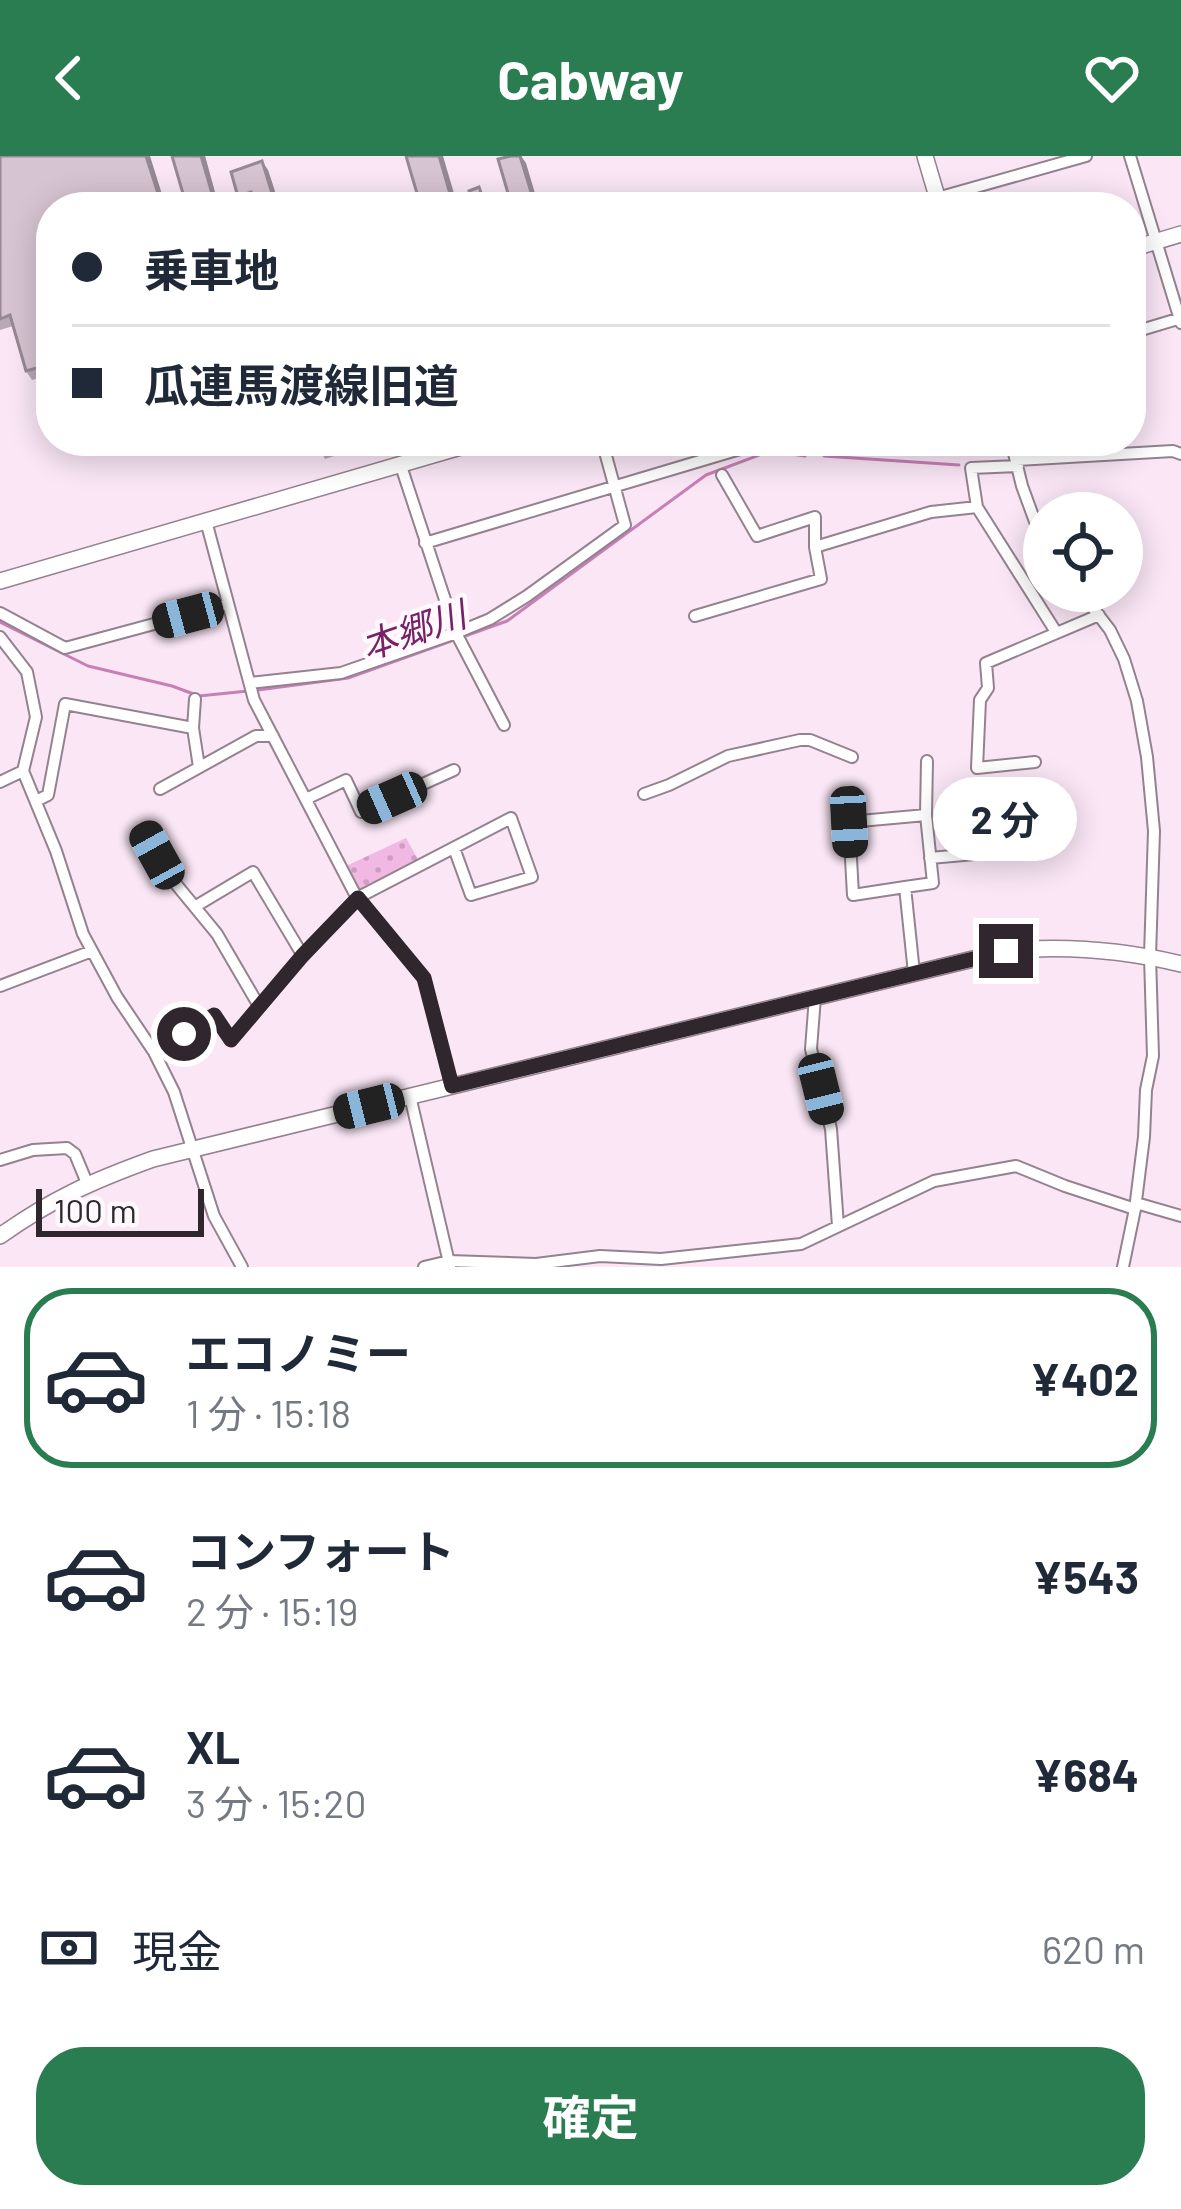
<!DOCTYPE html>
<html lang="ja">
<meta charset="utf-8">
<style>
body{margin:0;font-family:Barlow,"Noto Sans JP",sans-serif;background:#f2f2f3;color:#1f2937;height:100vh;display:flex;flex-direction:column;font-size:45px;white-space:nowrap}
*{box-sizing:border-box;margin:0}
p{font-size:39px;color:#747a83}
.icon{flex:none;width:66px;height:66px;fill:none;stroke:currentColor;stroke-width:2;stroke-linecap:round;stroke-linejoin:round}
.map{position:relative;height:1111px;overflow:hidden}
.side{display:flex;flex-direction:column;background:#fff;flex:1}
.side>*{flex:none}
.top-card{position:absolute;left:36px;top:36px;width:1110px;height:264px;border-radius:48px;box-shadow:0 6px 30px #0003;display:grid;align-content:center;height:264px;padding:0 36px;background:#fff}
.tools{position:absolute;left:1023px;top:336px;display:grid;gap:24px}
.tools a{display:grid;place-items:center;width:120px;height:120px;border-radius:50%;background:#fff;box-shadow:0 6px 30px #0003;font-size:60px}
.scale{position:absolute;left:36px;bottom:30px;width:168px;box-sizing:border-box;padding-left:12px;border:6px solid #2f272d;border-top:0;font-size:33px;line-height:42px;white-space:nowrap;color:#2f272d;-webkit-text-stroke:9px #fdf9fc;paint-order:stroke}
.end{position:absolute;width:54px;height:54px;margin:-27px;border:15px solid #2f272d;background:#fff;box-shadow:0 0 0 6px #fff}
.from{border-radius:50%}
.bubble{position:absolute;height:84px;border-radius:42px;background:#fff;box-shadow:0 6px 30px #0003;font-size:39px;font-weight:700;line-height:84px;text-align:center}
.car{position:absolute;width:36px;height:72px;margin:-36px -18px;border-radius:15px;box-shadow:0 0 9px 3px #0007;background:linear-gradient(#222 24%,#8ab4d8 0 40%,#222 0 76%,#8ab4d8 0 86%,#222 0)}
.top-card b{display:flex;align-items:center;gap:42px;height:114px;font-size:45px}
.top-card b+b{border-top:3px solid #e0e1e3}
.top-card i{width:30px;height:30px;background:#1f2937}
ul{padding:21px 0 0;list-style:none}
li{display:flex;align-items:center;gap:36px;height:180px;margin:0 24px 18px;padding:0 12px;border:6px solid transparent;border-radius:48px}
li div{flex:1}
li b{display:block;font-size:45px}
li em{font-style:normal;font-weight:700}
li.selected{border-color:#297d50}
li>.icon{width:108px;height:108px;stroke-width:1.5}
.pay{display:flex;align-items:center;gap:30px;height:132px;padding:0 36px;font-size:45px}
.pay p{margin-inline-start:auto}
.button{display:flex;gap:24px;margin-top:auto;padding:24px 36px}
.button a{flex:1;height:138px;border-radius:48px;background:#297d50;color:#fff;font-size:48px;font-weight:700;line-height:138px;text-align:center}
header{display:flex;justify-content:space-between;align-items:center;height:156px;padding:0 36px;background:#297d50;color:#fff;font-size:54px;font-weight:700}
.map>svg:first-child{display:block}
.green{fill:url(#green-dots)}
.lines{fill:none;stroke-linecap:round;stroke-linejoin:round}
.stream{stroke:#c87fb7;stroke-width:3}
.street-casing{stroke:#94828f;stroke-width:14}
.secondary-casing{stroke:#94828f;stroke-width:18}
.street{stroke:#fff;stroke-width:10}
.secondary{stroke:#fff;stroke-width:15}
.wall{fill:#b9a9b5}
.shaded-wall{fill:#968993}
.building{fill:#d7c4d2;stroke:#968993;stroke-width:3}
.route{stroke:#2f272d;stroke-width:15}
.labels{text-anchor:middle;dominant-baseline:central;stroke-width:9;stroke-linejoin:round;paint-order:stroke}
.water-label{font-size:36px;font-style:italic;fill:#782169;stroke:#fdf9fc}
</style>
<header><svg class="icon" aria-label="back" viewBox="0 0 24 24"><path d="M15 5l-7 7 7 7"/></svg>Cabway<svg class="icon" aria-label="heart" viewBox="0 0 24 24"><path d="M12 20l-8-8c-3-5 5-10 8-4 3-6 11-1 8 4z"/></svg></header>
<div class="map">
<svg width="1181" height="1111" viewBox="0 0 1181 1111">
<defs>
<pattern id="green-dots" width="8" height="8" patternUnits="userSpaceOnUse" patternTransform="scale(3)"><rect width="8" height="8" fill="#f0b8e2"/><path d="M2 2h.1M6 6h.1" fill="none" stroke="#ce9ec2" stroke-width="1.8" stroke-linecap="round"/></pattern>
</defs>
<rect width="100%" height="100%" fill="#fae6f5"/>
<!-- green -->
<path class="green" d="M406,682L420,707L359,738L344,711Z"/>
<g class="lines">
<!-- stream -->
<path class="stream" d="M824,300L959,309
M0,466L88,510L172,530L199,540L248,535
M258,534L348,522L507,465L706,319L770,295L805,300"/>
<defs>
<path id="street" d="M1130,0L1181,167
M937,42L1086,0
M1131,177L1181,162
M1011,285L1022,330L1044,390
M1017,304L1173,295L1181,298
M401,310L456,477L504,569
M1018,310L971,312L977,351L1056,476
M206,365L254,544L357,742L424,822L452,930
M425,387L767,285
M815,391L931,356L977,351
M1080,435L1110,474L1124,503L1137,545L1147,601L1154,675L1150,800L1153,900L1146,934L1144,981L1135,1053L1123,1111
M0,457L65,492L228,448
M695,460L821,423L815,391V361L757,380L722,319
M0,481L27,516L36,561L23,615L56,695L83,778L117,841L154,896L174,936L214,1060L242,1111
M250,527L341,517L456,477L490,463L527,440L625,369L602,285
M195,543L193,572L199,611
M1035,606L977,612L980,544L988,532L986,507L1099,459
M0,626L23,615
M160,633L256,580H273
M644,638L669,629L728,600L800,584H810L852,601
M306,643L346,624L361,656L454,614
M36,645L48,639L65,548L193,572
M926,659L927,605
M144,675L171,722L217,778L259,850
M930,702L986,697L1037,688
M905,731L853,739L849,666L926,659L933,727L905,731L914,817
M196,750L253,716L303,800
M0,830L92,795
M815,841L811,893L831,973L838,1070
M154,896L215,859L231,884L303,800L357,742L511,662L532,721L471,739L454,692
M410,940L450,1111
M0,1004L33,994L67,992L75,998L87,1027
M1136,1047L1181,1060
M424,1111L449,1105L536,1108L600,1100L661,1103L801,1088L934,1025L1016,1010L1065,1030L1135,1053"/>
<path id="secondary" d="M925,0L940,51
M1131,93L1181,78
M0,425L481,285
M0,1080C52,1043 92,1025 153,1003L1006,795C1066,789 1122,794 1181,808"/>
</defs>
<!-- street casing -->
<use href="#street" class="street-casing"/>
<!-- secondary casing -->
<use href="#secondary" class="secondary-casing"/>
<!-- street -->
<use href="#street" class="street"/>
<!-- secondary -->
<use href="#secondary" class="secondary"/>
</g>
<!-- wall -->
<path class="wall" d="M0,0L164,46L184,41L172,0H205L219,51H51V219L32,224L26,215L13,170L0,174Z
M268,14L280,51H255L254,47L244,50L238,41Z
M316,285H366L368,289L325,303Z"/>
<!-- shaded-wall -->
<path class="shaded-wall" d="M146,0H150L166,51L161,47Z
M201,0H205L219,51H216Z
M439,0H443L458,51H454Z
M521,0L526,7L539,51L535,49Z
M262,5L268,14L280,51L275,47Z"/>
<!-- building -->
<path class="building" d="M0,0H146L161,47L184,41L172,0H201L216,51H51V208L26,215L10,159L0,163Z
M406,0H439L454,51H421Z
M511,0H520L535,49L512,51L498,3Z
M262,5L275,47L255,51L251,36L238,41L231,16Z
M479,31L486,51H474L469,35Z
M316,285H346L318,294Z"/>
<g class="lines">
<!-- route -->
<path class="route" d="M184,878L214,859L231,884L302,800L358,742L424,822L452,930L1006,795"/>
</g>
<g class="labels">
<!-- water labels -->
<g class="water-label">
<text transform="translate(413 473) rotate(-19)">本郷川</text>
</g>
</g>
</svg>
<div class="tools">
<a><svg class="icon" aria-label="locate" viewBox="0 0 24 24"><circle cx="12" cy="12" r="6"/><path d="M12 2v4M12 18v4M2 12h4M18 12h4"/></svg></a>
</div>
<div class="scale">100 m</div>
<i class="end from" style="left:184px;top:878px"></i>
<i class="end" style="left:1006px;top:795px"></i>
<div class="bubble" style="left:933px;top:621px;width:144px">2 分</div>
<i class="car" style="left:188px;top:459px;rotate:255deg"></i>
<i class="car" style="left:392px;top:642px;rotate:246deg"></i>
<i class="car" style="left:849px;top:666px;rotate:177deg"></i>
<i class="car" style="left:157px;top:699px;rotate:331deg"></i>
<i class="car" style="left:821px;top:933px;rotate:166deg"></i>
<i class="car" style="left:369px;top:950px;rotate:256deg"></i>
<div class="top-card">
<b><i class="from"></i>乗車地</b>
<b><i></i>瓜連馬渡線旧道</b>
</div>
</div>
<section class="side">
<ul>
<li class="selected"><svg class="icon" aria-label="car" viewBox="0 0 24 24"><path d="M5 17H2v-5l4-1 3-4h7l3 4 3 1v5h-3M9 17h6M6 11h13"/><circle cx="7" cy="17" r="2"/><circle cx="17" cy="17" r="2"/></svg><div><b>エコノミー</b><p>1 分 · 15:18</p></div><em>¥402</em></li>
<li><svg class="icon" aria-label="car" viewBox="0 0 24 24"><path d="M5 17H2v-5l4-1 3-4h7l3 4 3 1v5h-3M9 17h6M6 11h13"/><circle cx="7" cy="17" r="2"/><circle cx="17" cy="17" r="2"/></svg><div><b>コンフォート</b><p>2 分 · 15:19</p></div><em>¥543</em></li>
<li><svg class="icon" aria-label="car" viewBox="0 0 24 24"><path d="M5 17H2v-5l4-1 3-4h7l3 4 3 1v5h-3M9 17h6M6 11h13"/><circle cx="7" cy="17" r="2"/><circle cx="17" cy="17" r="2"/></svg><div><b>XL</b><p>3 分 · 15:20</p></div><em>¥684</em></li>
</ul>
<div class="pay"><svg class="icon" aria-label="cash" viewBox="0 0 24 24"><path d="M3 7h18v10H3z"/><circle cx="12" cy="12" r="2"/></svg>現金<p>620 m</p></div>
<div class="button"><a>確定</a></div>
</section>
